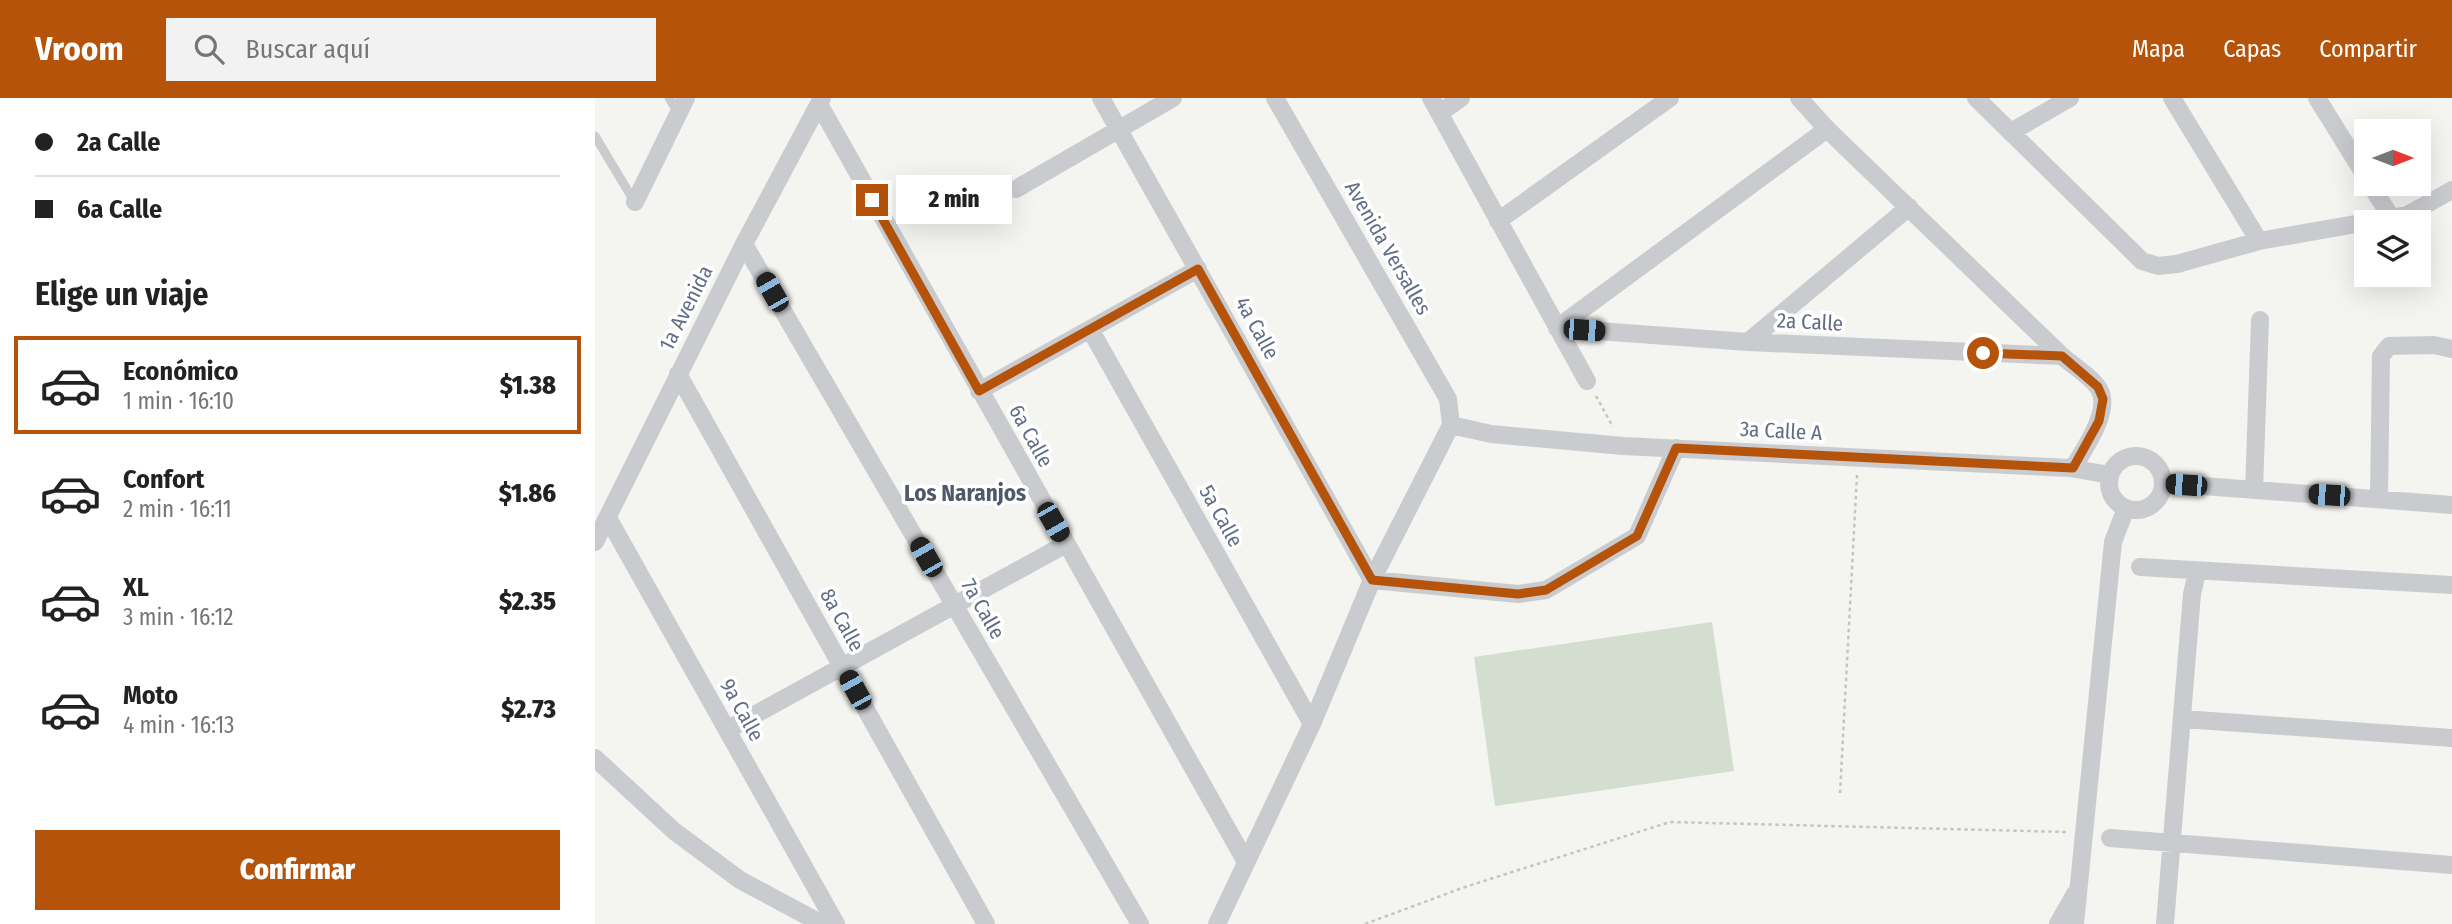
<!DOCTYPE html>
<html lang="es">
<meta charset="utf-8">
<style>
body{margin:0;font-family:"Fira Sans Condensed",sans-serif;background:#f2f2f2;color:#222;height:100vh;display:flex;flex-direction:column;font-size:26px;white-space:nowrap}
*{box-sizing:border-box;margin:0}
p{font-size:23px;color:#767676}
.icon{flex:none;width:38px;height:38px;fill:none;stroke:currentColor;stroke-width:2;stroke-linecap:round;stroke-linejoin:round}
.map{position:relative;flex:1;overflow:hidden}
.drawer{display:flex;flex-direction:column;background:#fff;width:595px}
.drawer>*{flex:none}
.top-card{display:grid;align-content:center;height:154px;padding:0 35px;background:#fff}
.needle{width:46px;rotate:90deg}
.fabs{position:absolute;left:1759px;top:21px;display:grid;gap:14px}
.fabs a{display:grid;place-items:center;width:77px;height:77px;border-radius:0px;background:#fff;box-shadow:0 7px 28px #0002;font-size:35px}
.end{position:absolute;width:32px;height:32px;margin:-16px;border:9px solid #b45309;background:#fff;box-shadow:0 0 0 4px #fff}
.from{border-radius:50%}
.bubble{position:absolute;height:49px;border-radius:0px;background:#fff;box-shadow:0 7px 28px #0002;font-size:23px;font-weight:800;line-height:49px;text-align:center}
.car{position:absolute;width:21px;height:42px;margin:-21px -10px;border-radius:9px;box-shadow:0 0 5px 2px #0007;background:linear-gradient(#222 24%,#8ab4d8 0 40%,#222 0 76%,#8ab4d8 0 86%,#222 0)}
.top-card b{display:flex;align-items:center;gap:24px;height:66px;font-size:26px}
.top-card b+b{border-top:2px solid #e0e0e0}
.top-card i{width:18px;height:18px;background:#222}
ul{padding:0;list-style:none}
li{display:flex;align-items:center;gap:21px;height:98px;margin:0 14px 10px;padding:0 21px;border:4px solid transparent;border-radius:0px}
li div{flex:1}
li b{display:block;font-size:26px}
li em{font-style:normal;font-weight:800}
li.active{border-color:#b45309}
li>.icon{width:63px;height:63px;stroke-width:1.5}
h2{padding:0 35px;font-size:32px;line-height:84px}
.cta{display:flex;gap:14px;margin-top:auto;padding:14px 35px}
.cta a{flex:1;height:80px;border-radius:0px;background:#b45309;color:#fff;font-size:28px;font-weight:800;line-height:80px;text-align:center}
header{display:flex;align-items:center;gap:42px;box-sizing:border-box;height:98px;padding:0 35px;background:#b45309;color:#fff}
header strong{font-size:33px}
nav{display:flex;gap:38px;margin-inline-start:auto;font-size:24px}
.search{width:490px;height:63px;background:#f2f2f2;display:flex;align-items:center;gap:18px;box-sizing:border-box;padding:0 24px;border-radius:0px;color:#767676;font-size:26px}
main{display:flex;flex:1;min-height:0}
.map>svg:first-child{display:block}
.green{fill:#d3ded1}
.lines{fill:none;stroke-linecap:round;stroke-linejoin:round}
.path{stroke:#c4c4c6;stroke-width:2.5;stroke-dasharray:3.5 3.5;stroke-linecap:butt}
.lane{stroke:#c9cbcf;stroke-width:9}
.street{stroke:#c9cbcf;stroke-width:18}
.route{stroke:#b45309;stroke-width:9}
.labels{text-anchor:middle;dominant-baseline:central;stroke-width:7;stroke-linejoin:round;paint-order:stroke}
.street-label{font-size:21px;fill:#616d85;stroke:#fff}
.neighbourhood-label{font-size:23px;font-weight:bold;fill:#505869;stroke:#fff}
</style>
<header>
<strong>Vroom</strong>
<div class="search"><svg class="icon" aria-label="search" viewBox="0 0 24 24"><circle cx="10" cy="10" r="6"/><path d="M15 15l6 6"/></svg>Buscar aquí</div>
<nav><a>Mapa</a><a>Capas</a><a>Compartir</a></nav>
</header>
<main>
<section class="drawer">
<div class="top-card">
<b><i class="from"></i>2a Calle</b>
<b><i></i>6a Calle</b>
</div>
<h2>Elige un viaje</h2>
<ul>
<li class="active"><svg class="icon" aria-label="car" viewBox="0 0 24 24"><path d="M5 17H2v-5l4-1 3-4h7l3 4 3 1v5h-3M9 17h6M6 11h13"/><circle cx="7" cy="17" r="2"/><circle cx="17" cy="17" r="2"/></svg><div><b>Económico</b><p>1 min · 16:10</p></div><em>$1.38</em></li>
<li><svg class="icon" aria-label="car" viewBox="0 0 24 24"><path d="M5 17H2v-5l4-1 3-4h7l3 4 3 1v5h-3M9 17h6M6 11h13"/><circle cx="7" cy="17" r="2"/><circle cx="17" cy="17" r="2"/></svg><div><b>Confort</b><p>2 min · 16:11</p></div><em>$1.86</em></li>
<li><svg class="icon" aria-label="car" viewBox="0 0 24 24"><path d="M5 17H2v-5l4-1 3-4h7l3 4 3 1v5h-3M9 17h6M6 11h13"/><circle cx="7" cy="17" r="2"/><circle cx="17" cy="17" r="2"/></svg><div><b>XL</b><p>3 min · 16:12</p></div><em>$2.35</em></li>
<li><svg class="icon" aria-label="car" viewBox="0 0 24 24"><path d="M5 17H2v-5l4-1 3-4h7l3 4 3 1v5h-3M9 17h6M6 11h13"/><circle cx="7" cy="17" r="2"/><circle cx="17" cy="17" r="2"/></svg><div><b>Moto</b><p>4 min · 16:13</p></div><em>$2.73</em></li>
</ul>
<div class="cta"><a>Confirmar</a></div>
</section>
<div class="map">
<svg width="1857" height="826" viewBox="0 0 1857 826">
<rect width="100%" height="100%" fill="#f4f5f1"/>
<!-- green -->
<path class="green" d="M1117,524L1139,673L900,708L879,559Z"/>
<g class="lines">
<!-- path -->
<path class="path" d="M1001,298L1018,329
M1245,695L1262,377
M770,826L870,789L1075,724L1472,734"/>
<!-- lane -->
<path class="lane" d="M74,0L83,15
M0,38L39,103"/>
<!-- street -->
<path class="street" d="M506,0L777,482L923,496L951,492L1042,438L1081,350
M680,0L853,301L856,327
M836,0L992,283
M1204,0L1232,31L1467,258C1478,268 1496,278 1504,291C1517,312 1489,351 1478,370
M1381,0L1547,163L1563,168L1582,166L1664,143L1812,117L1857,92
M1577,0L1664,143
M1722,0L1771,79
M224,6L651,764
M845,15L866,0
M1416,34L1475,0
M1775,86L1796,119
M421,91L578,0
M40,104L91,0
M903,123L1075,0
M149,146L545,826
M962,230L1153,244L1467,258
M962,230L1232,31
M495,231L717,626
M1153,244L1314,109
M83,276L391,826
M384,293L603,171
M856,327L896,336L1028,348L1475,370L1515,377
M1514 385a27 27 0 1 1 54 0a27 27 0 1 1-54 0Z
M1569,385L1857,407
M1659,392L1665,222
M1784,401L1786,258L1794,248L1839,247L1857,251
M13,420L241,826
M0,444L149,146L227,0
M1545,469L1857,487
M1588,621L1857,640
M132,632L471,446
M0,660L79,733L145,782L227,826
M1515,740L1857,767
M622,826L717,626L777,482L856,327
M1463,826L1480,796
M1480,826L1518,444L1531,410
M1570,826L1597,496L1602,474"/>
</g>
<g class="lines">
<!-- route -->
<path class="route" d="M277,102L384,293L603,171L777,482L923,496L951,492L1042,438L1081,350L1478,370L1504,323L1508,301L1503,289L1467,258L1388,255"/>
</g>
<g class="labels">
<!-- street labels -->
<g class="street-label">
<text transform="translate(793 150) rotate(60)">Avenida Versalles</text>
<text transform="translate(91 210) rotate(-63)">1a Avenida</text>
<text transform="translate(1215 224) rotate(3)">2a Calle</text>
<text transform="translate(662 230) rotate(61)">4a Calle</text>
<text transform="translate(1186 333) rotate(3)">3a Calle A</text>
<text transform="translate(436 338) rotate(61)">6a Calle</text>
<text transform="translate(626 418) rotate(61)">5a Calle</text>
<text transform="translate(388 511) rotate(60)">7a Calle</text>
<text transform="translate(247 522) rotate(61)">8a Calle</text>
<text transform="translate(147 612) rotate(61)">9a Calle</text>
</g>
<!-- neighbourhood labels -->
<g class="neighbourhood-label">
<text x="370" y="395">Los Naranjos</text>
</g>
</g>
</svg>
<div class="fabs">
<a><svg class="needle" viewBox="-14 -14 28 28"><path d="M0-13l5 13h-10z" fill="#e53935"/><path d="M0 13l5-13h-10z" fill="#767676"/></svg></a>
<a><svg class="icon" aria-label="layers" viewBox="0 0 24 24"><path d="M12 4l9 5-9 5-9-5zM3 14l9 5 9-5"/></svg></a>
</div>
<i class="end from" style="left:1388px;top:255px"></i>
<i class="end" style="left:277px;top:102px"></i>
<div class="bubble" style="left:301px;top:77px;width:116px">2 min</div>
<i class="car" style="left:177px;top:194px;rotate:330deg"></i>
<i class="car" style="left:989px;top:232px;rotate:94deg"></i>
<i class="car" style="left:1591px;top:387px;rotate:274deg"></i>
<i class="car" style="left:1734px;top:397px;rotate:274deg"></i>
<i class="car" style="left:458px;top:424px;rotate:150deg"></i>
<i class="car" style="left:331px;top:459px;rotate:330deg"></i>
<i class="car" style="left:260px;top:592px;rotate:331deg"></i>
</div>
</main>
